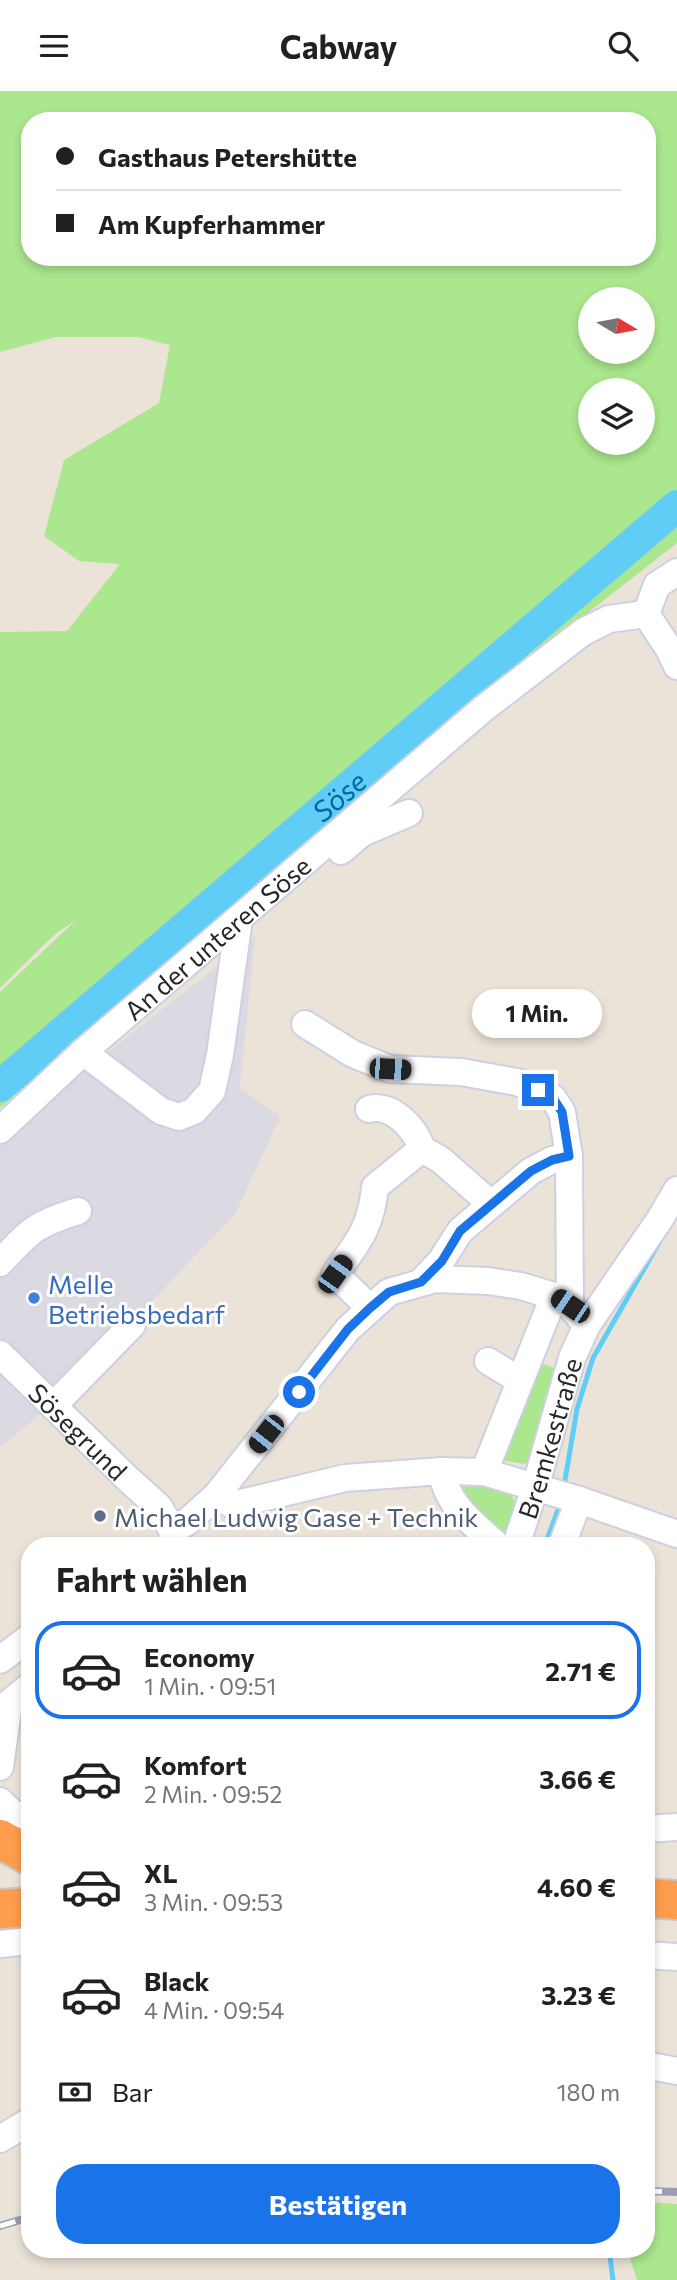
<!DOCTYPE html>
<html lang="de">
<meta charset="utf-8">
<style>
body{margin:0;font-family:Commissioner,sans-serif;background:#f2f2f2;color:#202124;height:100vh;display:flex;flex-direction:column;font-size:26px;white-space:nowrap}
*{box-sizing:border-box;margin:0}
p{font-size:23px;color:#757577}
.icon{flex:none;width:38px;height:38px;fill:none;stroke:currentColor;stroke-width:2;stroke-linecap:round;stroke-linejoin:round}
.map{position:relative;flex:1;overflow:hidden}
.side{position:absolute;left:21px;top:1446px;width:634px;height:721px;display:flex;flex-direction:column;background:#fff;border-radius:28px;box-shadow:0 4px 10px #0003}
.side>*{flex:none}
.hud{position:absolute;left:21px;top:21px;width:635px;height:154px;border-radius:28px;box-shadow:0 4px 10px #0003;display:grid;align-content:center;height:154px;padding:0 35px;background:#fff}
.needle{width:46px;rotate:100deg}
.buttons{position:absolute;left:578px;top:196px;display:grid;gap:14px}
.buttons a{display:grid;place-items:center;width:77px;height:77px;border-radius:50%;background:#fff;box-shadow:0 4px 10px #0003;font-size:35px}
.end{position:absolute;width:32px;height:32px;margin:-16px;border:9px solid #1a73e8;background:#fff;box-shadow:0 0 0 4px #fff}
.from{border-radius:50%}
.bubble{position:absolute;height:49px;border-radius:24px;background:#fff;box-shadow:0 4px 10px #0003;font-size:23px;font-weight:700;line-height:49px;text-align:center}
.car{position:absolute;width:21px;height:42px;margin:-21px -10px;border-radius:9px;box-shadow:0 0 5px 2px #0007;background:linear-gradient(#222 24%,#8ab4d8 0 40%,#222 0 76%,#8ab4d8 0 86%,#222 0)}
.hud b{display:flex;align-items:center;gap:24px;height:66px;font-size:26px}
.hud b+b{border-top:2px solid #e0e0e0}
.hud i{width:18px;height:18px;background:#202124}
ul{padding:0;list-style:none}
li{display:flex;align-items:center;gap:21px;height:98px;margin:0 14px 10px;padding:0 21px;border:4px solid transparent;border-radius:28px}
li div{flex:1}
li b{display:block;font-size:26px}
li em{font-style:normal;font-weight:700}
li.current{border-color:#1a73e8}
li>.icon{width:63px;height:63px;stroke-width:1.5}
h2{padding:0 35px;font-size:32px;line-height:84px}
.pay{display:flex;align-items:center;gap:18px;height:77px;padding:0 35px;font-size:26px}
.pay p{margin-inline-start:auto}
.action{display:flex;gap:14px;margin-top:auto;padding:14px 35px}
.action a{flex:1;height:80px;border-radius:28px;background:#1a73e8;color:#fff;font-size:28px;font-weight:700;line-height:80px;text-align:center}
header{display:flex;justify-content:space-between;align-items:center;height:91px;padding:0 35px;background:#fff;font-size:32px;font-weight:700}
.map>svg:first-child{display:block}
.industrial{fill:#dbd9e2}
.green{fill:#abe78e;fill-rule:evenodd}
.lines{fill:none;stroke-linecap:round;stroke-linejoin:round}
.stream{stroke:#60cdf7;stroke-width:5}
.river{stroke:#60cdf7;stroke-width:32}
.minor-casing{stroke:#ccd0e2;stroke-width:30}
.highway-casing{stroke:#c7c7c7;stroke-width:42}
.minor{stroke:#fff;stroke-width:26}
.highway{stroke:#ff9d4e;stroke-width:38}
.rail-casing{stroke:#9a9db3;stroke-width:8}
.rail{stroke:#fff;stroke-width:5;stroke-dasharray:16;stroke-linecap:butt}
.route{stroke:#1a73e8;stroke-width:9}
.shop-dot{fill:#3f7fe0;stroke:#fff;stroke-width:2.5}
.service-dot{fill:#5c6f8a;stroke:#fff;stroke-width:2.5}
.labels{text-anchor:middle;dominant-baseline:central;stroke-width:6;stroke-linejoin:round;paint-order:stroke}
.street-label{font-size:26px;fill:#272727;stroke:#fff}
.shop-label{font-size:26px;fill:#366cbe;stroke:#fff;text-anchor:start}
.service-label{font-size:26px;fill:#4e5e75;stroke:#fff;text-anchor:start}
.water-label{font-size:28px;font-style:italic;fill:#03679f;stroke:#fff}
</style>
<header><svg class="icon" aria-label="menu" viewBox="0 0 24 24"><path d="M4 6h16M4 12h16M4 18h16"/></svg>Cabway<svg class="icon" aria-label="search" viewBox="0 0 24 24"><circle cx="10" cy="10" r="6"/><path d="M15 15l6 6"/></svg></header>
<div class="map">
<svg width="677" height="2189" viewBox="0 0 677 2189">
<rect width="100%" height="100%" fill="#ebe3d7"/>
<!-- industrial -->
<path class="industrial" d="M255,846L240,997L280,1026L235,1123L58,1309L0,1356V1045Z"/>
<!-- green -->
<path class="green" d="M0,0H677V452L403,666L0,1017V901L77,828L54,844L0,897V541L67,540L120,473L79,470L44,445L64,369L159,312L170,254L138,246H56L0,261ZM30,30H648V166H30ZM590,208H642V261H590ZM590,299H642V352H590Z
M531,1269L560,1279L532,1374L493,1368Z
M462,1396H485L510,1402C522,1420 516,1428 506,1445L500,1446L456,1397Z
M646,2111L677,2113V2189H637L627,2158H646Z"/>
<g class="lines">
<!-- stream -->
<path class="stream" d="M564,1395L577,1318L593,1267L660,1150
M545,1454L561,1411
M609,2158L613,2189"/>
<!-- river -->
<path class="river" id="s1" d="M0,995L677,415"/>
<defs>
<g id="minor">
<path d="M646,523L669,558L677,575"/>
<path d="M646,523L657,494L677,481"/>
<path d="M341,760L362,742L409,722"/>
<path d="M305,933L353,963L390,978L461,981L517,991L538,999L553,1007L562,1021L569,1065L570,1215"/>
<path d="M83,961L161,1020L179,1026L194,1020L212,1000L220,964L239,828"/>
<path d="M369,1018C392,1012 415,1037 422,1058"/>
<path id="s2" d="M0,1039L83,961L483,618L583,541L609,528L646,523"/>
<path d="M0,1172C30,1139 36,1133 78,1120"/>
<path d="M421,1191L441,1170L460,1140L531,1080L552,1069L569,1065"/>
<path d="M370,1217L335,1183C358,1151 371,1137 375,1096L422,1058L441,1069L491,1113"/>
<path id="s3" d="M0,1263L129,1389L159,1416L172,1439L174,1454"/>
<path d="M488,1270L519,1289"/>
<path d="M53,1315L132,1234"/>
<path d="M442,1380C445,1412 474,1434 497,1454"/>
<path d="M484,1381L554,1205"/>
<path d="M216,1405L233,1414L345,1387L442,1380L484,1381L579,1409L677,1443"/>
<path d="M172,1439L187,1431L216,1405L348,1238L389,1201L435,1188L488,1190L521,1195L554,1205L570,1215L587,1234"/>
<path id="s4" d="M516,1454L535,1397L572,1267L587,1234L660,1128L677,1099"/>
<path d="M562,1454L579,1409"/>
<path d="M0,1569L30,1546"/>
<path d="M0,1676L9,1612L30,1595"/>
<path d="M0,1710L13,1723L30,1725"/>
<path d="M646,1738L677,1736"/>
<path d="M0,1853L30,1850"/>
<path d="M646,1864L677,1866"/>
<path d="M650,1975L677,1980"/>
<path d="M0,2048L30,2030"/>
</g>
<path id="highway" d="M0,1748L30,1765
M646,1807L677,1809
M0,1818L30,1816"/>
</defs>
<!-- minor casing -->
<use href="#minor" class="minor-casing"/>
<!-- highway casing -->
<use href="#highway" class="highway-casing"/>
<!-- minor -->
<use href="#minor" class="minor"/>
<!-- highway -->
<use href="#highway" class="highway"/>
<defs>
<path id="rail" d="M646,2100L677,2101
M0,2135L30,2126"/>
</defs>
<!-- rail casing -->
<use href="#rail" class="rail-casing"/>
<!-- rail -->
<use href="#rail" class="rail"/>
</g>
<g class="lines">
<!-- route -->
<path class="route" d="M299,1301L348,1238L370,1217L389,1201L421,1191L442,1170L460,1140L531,1080L552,1069L569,1065L562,1021L553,1007L538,999"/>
</g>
<!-- markers -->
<circle class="shop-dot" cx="34" cy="1207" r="7"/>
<circle class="service-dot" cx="100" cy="1425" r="7"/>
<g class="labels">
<!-- street labels -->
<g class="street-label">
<text stroke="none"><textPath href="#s2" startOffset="290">An der unteren Söse</textPath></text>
<text stroke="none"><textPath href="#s3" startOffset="110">Sösegrund</textPath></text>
<text stroke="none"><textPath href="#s4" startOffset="112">Bremkestraße</textPath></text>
</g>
<!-- shop labels -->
<g class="shop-label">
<text x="48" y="1192">Melle<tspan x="48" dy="30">Betriebsbedarf</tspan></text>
</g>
<!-- service labels -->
<g class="service-label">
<text x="114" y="1425">Michael Ludwig Gase + Technik</text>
</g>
<!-- water labels -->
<g class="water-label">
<text stroke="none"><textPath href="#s1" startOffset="446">Söse</textPath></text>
</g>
</g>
</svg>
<div class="buttons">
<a><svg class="needle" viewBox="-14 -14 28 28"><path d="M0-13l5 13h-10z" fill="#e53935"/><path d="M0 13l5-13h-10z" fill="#757577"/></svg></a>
<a><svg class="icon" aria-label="layers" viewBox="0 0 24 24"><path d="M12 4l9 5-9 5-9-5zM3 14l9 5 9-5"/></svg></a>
</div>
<i class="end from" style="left:299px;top:1301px"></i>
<i class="end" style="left:538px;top:999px"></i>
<div class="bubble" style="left:472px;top:898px;width:130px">1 Min.</div>
<i class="car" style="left:390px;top:978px;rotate:93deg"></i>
<i class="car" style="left:335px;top:1183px;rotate:36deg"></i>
<i class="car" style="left:570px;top:1215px;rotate:304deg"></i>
<i class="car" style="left:266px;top:1343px;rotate:218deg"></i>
<div class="hud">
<b><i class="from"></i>Gasthaus Petershütte</b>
<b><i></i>Am Kupferhammer</b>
</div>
<section class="side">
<h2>Fahrt wählen</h2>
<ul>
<li class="current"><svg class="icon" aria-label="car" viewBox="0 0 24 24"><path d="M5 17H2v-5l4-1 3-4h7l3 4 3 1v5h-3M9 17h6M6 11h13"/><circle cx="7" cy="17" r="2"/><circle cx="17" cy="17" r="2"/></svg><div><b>Economy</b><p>1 Min. · 09:51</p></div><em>2.71 €</em></li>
<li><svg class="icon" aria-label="car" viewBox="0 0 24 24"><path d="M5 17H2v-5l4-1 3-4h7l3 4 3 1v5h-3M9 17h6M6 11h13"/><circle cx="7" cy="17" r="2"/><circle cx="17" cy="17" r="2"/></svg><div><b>Komfort</b><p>2 Min. · 09:52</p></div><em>3.66 €</em></li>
<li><svg class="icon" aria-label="car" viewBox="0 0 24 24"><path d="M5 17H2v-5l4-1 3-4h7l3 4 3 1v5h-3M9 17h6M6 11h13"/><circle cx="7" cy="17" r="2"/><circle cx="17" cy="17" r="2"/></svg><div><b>XL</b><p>3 Min. · 09:53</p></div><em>4.60 €</em></li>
<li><svg class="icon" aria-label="car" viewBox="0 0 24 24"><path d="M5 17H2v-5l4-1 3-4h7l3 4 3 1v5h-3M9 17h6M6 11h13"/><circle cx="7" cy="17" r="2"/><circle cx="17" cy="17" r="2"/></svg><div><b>Black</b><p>4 Min. · 09:54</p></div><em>3.23 €</em></li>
</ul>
<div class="pay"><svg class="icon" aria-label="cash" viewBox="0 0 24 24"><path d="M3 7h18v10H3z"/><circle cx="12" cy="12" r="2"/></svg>Bar<p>180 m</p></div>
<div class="action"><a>Bestätigen</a></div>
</section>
</div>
